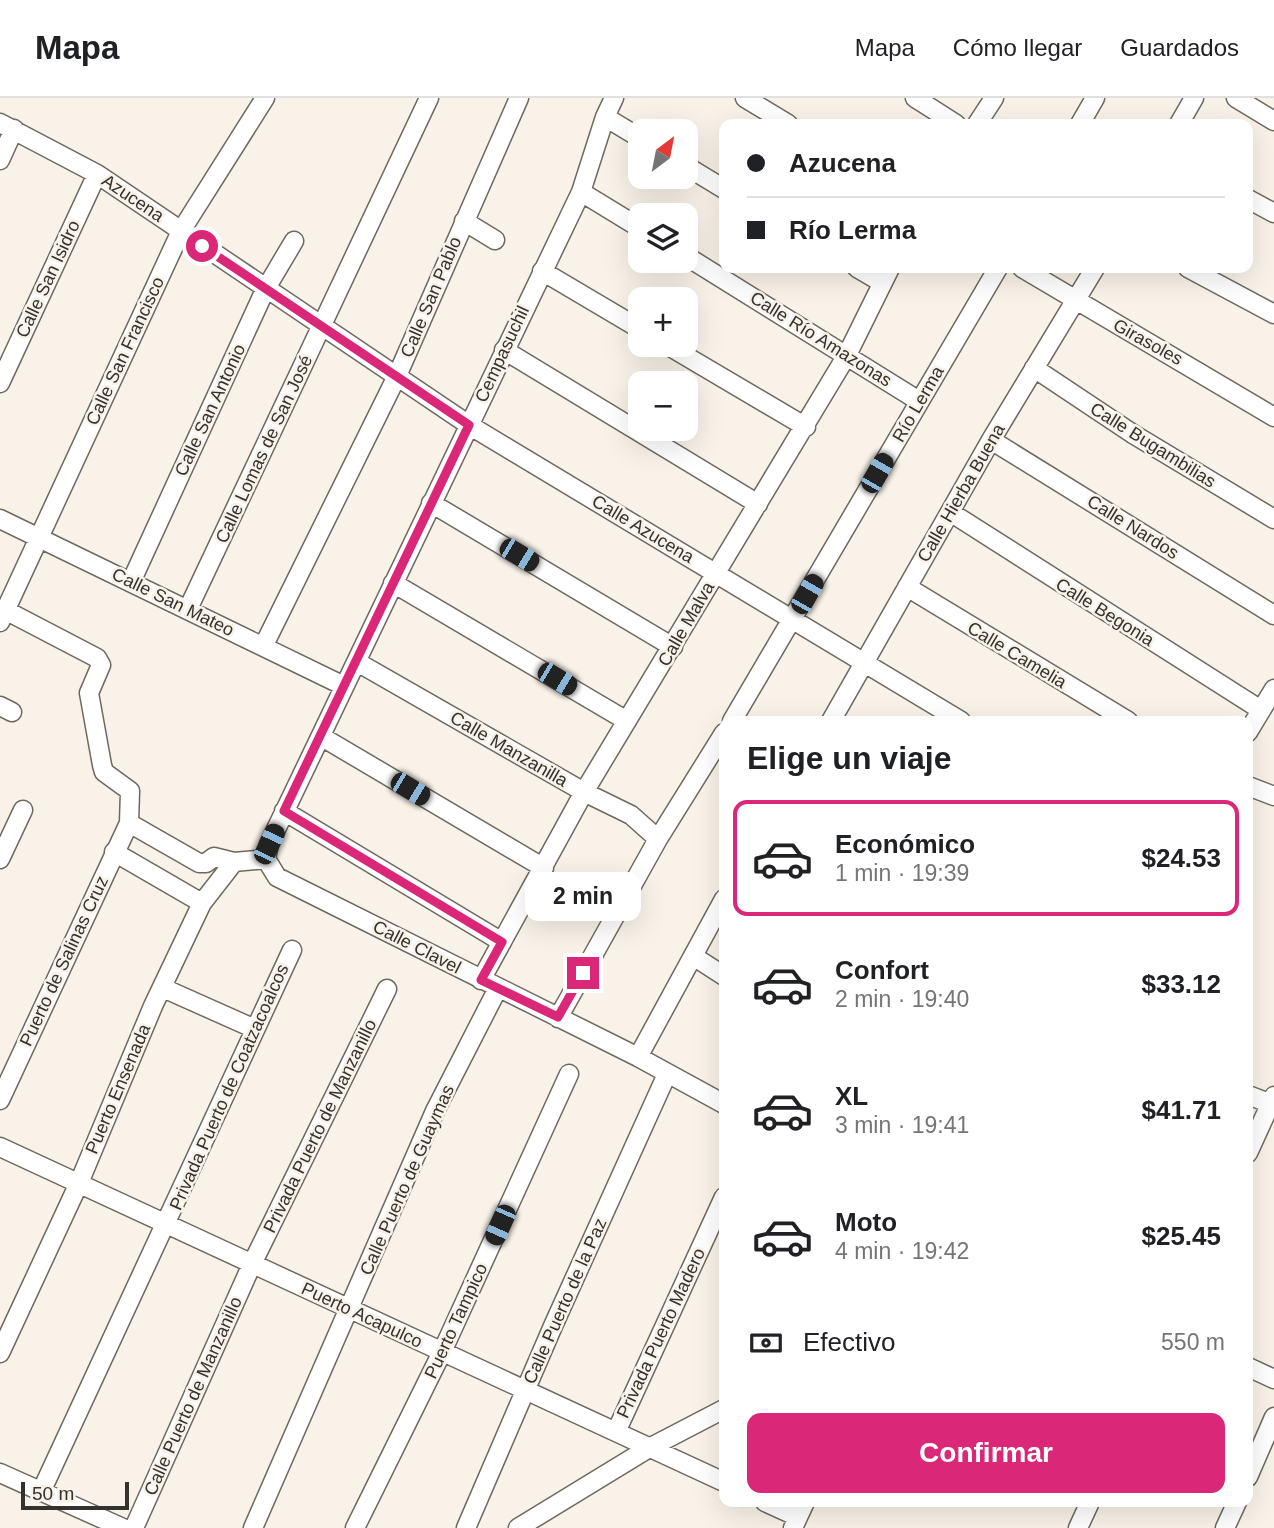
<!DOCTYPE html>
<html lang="es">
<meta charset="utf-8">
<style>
body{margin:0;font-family:Arial,sans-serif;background:#f2f2f2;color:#202124;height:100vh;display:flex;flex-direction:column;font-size:26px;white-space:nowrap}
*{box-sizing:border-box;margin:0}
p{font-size:23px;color:#757577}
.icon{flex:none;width:38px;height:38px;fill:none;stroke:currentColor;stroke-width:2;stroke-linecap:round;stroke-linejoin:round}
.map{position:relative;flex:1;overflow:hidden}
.details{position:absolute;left:719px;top:618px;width:534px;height:791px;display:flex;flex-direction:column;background:#fff;border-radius:14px;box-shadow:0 7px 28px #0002}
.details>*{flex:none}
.guide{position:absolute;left:719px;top:21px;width:534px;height:154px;border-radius:14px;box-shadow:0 7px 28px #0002;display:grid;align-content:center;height:154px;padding:0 28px;background:#fff}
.needle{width:46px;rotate:32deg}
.controls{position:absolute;left:628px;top:21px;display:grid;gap:14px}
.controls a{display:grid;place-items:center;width:70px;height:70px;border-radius:14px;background:#fff;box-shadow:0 7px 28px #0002;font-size:35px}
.scale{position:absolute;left:21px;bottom:18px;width:108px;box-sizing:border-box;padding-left:7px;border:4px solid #34322e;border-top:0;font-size:19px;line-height:24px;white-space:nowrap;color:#34322e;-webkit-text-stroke:5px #f8f2e8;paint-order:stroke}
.end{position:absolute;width:32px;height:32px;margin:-16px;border:9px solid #db2777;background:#fff;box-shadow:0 0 0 4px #fff}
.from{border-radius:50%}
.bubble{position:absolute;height:49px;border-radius:14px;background:#fff;box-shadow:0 7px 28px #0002;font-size:23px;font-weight:700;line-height:49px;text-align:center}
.car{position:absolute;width:21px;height:42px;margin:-21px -10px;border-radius:9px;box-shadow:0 0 5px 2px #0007;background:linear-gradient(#222 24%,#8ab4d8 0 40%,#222 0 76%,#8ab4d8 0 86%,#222 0)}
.guide b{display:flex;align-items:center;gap:24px;height:66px;font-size:26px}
.guide b+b{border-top:2px solid #e0e0e0}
.guide i{width:18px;height:18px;background:#202124}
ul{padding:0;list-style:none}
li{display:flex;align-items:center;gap:21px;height:116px;margin:0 14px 10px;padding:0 14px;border:4px solid transparent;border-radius:14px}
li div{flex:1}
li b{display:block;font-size:26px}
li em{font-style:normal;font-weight:700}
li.active{border-color:#db2777}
li>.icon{width:63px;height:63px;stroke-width:1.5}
h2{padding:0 28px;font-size:32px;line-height:84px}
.pay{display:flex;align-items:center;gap:18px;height:77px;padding:0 28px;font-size:26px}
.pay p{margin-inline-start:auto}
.primary-button{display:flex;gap:14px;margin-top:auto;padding:14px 28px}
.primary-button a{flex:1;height:80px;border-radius:14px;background:#db2777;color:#fff;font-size:28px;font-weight:700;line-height:80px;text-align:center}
header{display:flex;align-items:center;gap:42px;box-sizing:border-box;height:98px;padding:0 35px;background:#fff;border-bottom:2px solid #e0e0e0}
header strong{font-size:33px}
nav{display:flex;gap:38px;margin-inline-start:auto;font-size:24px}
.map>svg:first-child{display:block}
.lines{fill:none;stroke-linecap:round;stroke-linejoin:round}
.minor-casing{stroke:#6e6960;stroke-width:21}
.minor{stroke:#fff;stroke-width:18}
.route{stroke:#db2777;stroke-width:9}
.labels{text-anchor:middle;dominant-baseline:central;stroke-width:5;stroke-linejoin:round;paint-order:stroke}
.street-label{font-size:18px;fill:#34322e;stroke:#f8f2e8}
</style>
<header>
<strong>Mapa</strong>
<nav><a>Mapa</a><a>Cómo llegar</a><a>Guardados</a></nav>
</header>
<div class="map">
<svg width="1274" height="1430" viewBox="0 0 1274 1430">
<rect width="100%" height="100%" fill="#f8f2e8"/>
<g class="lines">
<defs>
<path id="minor" d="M745,0L788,26
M915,0L956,26
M1236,0L1274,23
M605,19L640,40
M0,25L97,76L469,327L961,623
M977,26L994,0
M1080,26L1095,0
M1179,26L1194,0
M0,62L14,31
M686,68L724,91
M581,94L640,130
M1248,101L1274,115
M464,123L495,142
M686,158L919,303
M857,170L881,184
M1022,170L1274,319
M1188,170L1274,216
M542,173L640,231
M667,247L806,329
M504,252L758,406
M1034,270L1133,336L1274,421
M0,285L97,76
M991,342L1274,517
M431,405L673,549
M950,414L1261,612
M0,421L344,588
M131,484L265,192L294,143
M393,485L627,623
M907,489L1128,623
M188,511L429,0
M0,524L181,133L265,0
M264,547L397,278L519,0
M357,564L584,694L631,717L658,741
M0,608L12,614
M732,623L998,170
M831,623L991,342L1095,170
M1248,634L1274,591
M322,639L544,770
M1248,688L1274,698
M284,713L502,844
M129,725L199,765H206L214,759L234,764
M114,754L202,805
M0,761L23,712
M266,761L269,746L581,94L605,19L614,0
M266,761L277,779L638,959L724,1006
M693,858L724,878
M481,882L584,694L847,257L890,170
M163,890L255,931
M558,920L658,741L724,635
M638,959L724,801
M1248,997L1274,1007
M0,1002L129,725L130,693L104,674L102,667L89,595L101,567L97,560L5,512
M0,1049L724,1384
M1248,1055L1274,998
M0,1255L79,1085L153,908L202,805L234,764L266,761
M1248,1269L1274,1281
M616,1334L724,1099
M0,1375L123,1430
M1248,1379L1274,1319
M41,1394L292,852
M765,1404L798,1419
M134,1430L252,1166L387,891
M253,1430L435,1013L498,890
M355,1430L442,1254L569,976
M466,1430L553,1228L667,976
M518,1430L649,1350L724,1311
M793,1430L805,1404
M1078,1430L1090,1404
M1225,1430L1237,1404"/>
</defs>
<!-- minor casing -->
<use href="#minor" class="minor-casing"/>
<!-- minor -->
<use href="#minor" class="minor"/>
</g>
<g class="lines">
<!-- route -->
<path class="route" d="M202,148L469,327L284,713L502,844L481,882L558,919L583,875"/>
</g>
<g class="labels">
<!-- street labels -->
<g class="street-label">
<text transform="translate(133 100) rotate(34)">Azucena</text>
<text transform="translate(48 181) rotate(-65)">Calle San Isidro</text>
<text transform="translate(431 199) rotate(-67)">Calle San Pablo</text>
<text transform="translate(821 241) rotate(32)">Calle Río Amazonas</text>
<text transform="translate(1148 244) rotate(29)">Girasoles</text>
<text transform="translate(125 253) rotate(-65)">Calle San Francisco</text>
<text transform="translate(502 256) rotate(-65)">Cempasuchil</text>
<text transform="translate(918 306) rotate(-60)">Río Lerma</text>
<text transform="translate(210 312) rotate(-65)">Calle San Antonio</text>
<text transform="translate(1153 347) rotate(32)">Calle Bugambilias</text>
<text transform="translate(264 351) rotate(-65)">Calle Lomas de San José</text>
<text transform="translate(961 395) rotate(-60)">Calle Hierba Buena</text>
<text transform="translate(1133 429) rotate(32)">Calle Nardos</text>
<text transform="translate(643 431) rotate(31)">Calle Azucena</text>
<text transform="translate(173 504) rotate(26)">Calle San Mateo</text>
<text transform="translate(1105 514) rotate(32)">Calle Begonia</text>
<text transform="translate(686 526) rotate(-60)">Calle Malva</text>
<text transform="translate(1017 557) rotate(31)">Calle Camelia</text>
<text transform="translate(509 651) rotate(30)">Calle Manzanilla</text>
<text transform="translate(417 849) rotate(27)">Calle Clavel</text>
<text transform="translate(64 863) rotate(-65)">Puerto de Salinas Cruz</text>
<text transform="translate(229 989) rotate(-66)">Privada Puerto de Coatzacoalcos</text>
<text transform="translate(118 991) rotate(-67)">Puerto Ensenada</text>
<text transform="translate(320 1028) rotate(-64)">Privada Puerto de Manzanillo</text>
<text transform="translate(407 1082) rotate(-66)">Calle Puerto de Guaymas</text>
<text transform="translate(565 1203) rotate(-66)">Calle Puerto de la Paz</text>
<text transform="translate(362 1217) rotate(25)">Puerto Acapulco</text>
<text transform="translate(456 1223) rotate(-65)">Puerto Tampico</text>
<text transform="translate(661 1235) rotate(-65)">Privada Puerto Madero</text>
<text transform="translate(193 1298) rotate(-66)">Calle Puerto de Manzanillo</text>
</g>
</g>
</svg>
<div class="controls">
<a><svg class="needle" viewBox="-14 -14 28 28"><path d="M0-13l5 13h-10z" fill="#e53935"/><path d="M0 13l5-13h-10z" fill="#757577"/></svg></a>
<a><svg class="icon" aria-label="layers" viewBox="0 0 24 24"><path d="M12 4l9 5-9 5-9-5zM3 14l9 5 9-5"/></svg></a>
<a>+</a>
<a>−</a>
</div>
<div class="scale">50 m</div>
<i class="end from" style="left:202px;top:148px"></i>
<i class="end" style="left:583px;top:875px"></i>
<div class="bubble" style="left:525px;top:774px;width:116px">2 min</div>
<i class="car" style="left:877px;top:375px;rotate:30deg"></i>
<i class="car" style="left:519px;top:457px;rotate:121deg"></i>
<i class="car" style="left:807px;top:496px;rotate:30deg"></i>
<i class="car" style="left:557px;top:581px;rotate:121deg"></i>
<i class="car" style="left:410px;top:691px;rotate:121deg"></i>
<i class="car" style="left:269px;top:746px;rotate:25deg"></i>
<i class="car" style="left:500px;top:1127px;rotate:204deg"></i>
<div class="guide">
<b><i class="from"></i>Azucena</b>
<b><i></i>Río Lerma</b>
</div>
<section class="details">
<h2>Elige un viaje</h2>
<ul>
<li class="active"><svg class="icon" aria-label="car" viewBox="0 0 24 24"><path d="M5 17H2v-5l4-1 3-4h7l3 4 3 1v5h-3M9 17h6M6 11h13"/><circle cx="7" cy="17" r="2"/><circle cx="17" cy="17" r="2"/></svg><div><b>Económico</b><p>1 min · 19:39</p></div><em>$24.53</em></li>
<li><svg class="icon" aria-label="car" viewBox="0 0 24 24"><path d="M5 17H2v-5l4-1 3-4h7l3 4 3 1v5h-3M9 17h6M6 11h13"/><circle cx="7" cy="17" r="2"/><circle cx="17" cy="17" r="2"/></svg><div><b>Confort</b><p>2 min · 19:40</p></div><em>$33.12</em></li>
<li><svg class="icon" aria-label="car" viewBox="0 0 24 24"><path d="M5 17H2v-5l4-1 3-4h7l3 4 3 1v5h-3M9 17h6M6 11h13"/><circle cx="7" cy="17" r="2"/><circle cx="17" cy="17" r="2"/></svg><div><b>XL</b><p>3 min · 19:41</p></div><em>$41.71</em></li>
<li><svg class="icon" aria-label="car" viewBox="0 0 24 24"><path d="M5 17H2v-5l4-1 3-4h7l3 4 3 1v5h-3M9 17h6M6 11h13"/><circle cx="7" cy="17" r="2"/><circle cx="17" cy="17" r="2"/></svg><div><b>Moto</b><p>4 min · 19:42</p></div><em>$25.45</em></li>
</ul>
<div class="pay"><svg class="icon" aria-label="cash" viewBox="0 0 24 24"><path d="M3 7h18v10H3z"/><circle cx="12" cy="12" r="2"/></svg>Efectivo<p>550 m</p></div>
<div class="primary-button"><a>Confirmar</a></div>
</section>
</div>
